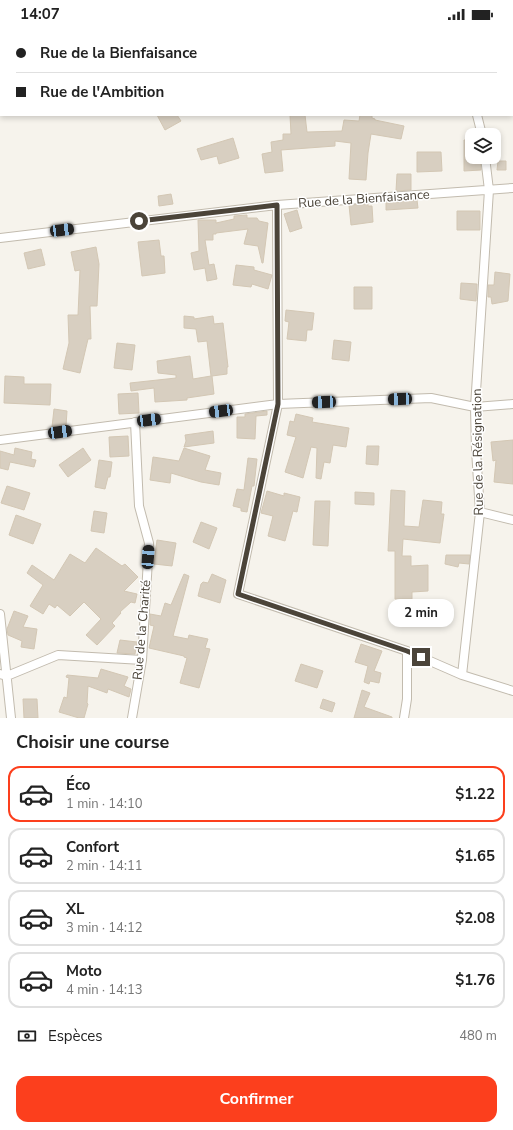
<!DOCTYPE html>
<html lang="fr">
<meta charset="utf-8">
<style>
body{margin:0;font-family:"Nunito Sans",sans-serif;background:#f2f2f2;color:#222;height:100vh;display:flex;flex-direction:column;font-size:15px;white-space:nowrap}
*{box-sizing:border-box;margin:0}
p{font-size:13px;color:#767676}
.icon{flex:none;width:22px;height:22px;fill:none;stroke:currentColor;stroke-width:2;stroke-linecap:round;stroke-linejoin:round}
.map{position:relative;height:690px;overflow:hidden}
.sheet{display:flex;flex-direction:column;background:#fff;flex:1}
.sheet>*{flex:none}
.hud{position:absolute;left:0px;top:0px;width:513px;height:88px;box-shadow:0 2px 6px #0003;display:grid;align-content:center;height:88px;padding:0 16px;background:#fff}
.controls{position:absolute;left:465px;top:100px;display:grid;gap:8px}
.controls a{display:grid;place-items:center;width:36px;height:36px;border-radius:8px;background:#fff;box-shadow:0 2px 6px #0003;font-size:20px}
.end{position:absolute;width:18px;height:18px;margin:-9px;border:5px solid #4b4439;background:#fff;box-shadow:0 0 0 2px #fff}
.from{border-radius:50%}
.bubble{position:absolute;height:28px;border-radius:12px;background:#fff;box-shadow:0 2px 6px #0003;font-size:13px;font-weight:700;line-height:28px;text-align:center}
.car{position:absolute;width:12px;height:24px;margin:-12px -6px;border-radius:5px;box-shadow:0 0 3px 1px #0007;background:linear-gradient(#222 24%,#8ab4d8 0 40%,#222 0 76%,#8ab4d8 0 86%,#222 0)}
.hud b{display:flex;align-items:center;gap:14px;height:38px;font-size:15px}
.hud b+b{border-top:1px solid #e0e0e0}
.hud i{width:10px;height:10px;background:#222}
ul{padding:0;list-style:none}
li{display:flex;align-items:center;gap:12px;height:56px;margin:0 8px 6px;padding:0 8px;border:2px solid #e0e0e0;border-radius:12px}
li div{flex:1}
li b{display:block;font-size:15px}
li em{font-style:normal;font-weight:700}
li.on{border-color:#fc3f1d}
li>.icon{width:36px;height:36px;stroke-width:1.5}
h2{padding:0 16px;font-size:18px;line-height:48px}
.pay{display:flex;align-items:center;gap:10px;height:44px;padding:0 16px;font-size:15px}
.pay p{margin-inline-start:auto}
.cta{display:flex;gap:8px;margin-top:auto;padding:8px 16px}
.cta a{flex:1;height:46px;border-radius:12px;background:#fc3f1d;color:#fff;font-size:16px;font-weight:700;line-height:46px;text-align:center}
.status{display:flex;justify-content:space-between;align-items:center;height:28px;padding:0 20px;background:#fff;direction:ltr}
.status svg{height:11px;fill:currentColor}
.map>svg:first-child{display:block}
.building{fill:#d8cfc1;stroke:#d3c7b4}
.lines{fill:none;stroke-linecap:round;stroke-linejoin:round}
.street-casing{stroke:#c2bbae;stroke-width:10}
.street{stroke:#fff;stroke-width:8}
.route{stroke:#4b4439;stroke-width:5}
.labels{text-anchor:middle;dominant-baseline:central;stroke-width:3;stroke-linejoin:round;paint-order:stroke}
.street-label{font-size:13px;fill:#4b4439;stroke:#fff}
</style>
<div class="status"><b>14:07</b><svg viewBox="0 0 49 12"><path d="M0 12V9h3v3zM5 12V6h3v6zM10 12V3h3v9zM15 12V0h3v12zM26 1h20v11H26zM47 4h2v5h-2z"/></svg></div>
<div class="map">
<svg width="513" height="690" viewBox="0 0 513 690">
<rect width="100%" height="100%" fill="#f6f3ec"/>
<!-- building -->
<path class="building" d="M157,87H177L181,93L165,102Z
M290,87H305L307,104L342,103L344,92L359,93L360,87H372V90L375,91V92L404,98L401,111L371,106L368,125L366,152L349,151L351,115L335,113V118L281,122L283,143L265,145L262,126L272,124L271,114L283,112V106H291Z
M233,110L239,130L219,136L217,128L201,132L197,121Z
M464,112H472V129H478L480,130L481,142L464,143Z
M417,124H441L442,143L417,144Z
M498,133H506V142H497Z
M397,146H411V162L396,163Z
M171,166L173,176L159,178L158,168Z
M417,172L418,180L386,182V175Z
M368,176V178H372L373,194L351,197L349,177Z
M297,182L302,200L290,204L284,186Z
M457,183H480V202H457Z
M247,187V190H257L259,193L268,195L263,235H262L258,218L244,216L248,201L216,205V206H213V212H205L209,237L214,236L217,251L207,253L205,240L194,242L191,225L199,223L198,192H216V195L234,191V188Z
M159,212L161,228H164L165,245L142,248L138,214Z
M96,219L99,236L97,278H90L91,311H88L80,345L63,341L69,315L68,287H78L80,242L75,243L71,224Z
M41,221L45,237L28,241L24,225Z
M236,237L254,239V242L272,247L268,261L252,256L251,259L233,257Z
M495,244L510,246L508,273L492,276L491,269H488V257H494Z
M461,255L477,256L476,273L460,271Z
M354,259H372V281H354Z
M286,282L314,285L312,302H307L306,313L287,311L289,294L285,293Z
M184,288L194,289V291L213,288L214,296L223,295L228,339H227V346L212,348L214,366L187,370V372L155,374L154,360L131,363L130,355L176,350V347L158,345L157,333L190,328L193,351L211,348L207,313L198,314L196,301L184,300Z
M334,312L351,314L349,333L332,331Z
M117,315L135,317L132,342L114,340Z
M5,348L24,349V356H51L50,377L4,375Z
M138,365L139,385L119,386L118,366Z
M54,381L67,383L66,398L52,399Z
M267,383V387L256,388L255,411L237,410V389H245V386Z
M296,386L313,390L312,394L349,400L346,419L333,417L330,435L324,434L321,451L316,450L317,420L311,419L303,450L285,444L296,409L287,407L290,393L294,394Z
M213,403L214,415L184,419L186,413L185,407Z
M128,408L129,428L110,429L109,409Z
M513,412V456L494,454L496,432L493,433L491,414Z
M367,418H379L378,437L366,436Z
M15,420L32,424L31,431L36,432L34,439L10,434L8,442L0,440V423L14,427Z
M83,420L91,432L68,449L59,437Z
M184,420L210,428L205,442L221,445L219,457L201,454L171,445L170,455L150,452L153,429L179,433Z
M248,430L257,431L254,458H252L247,484L241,483V480L233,478L237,461L244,462Z
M99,432L112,434L110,449H108L105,461L95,459Z
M7,458L30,465L24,482L1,475Z
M391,462L405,463L404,498L419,499L423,472L442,474L441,486H444L440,515L403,511L402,528H411V538L428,537V563L412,564V571H395V523H388Z
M267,463L284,468V465L300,469L297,484L293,483L285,513L268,508L273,488L261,485Z
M355,464L374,465V477L355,476Z
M315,473H330L328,518L313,517Z
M94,483L107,485L104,505L91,503Z
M16,487L41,496L33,516L9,507Z
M201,494L217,500L209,521L193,514Z
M157,512L176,515L172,538L154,536Z
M96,520L122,538L125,536L138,549L124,563L137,566L135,575L131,574L120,584L121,585L112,595L115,598L97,617L86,607L101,591L84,574L70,588L57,577L55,580L49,576L43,586L30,578L43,557L27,545L32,537L54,552L70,526L85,535Z
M446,527H470L469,536L459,535L458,539L445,536Z
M184,546L189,548L173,608L188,611L189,607L208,611L205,620L210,621L199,660L180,655L187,630L184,629V628L149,620L154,598L150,597V586L161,588L165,575L171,577Z
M212,546L226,552L220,575L198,568L201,556L203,554L208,555Z
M14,583L28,588L23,599L37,601L34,621L21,619L22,613L8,607L7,601Z
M120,612L137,614L135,626L117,625Z
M361,616L382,623L374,643L381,645L379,655L370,653L369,656L364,654L368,638L355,634Z
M301,636L323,643L317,660L295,653Z
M101,641L128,649L124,658L131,661L129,669L108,661L107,665L88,658L87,675L88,676L84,690H79L59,684L64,669L67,670L69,650L66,649L67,647L98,650Z
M362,662L370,665L364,679L392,689V690H354Z
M23,671H37L38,690H24Z
M323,671L335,675L332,684L320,680Z"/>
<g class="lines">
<defs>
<path id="street" d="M22,0V1
M449,0V1
M115,1L120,0
M347,1V0
M0,21H1
M477,87L482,107
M277,177L278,376L238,566L407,623L462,647L513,663
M0,210L277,177L513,160
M0,412L278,376L431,370L475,379L513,376
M480,484L513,492
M0,586L11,690
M0,646L7,648L58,627L142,632
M462,647L480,484L476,422L475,379L489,162L485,129
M132,690L142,632L149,515L139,478L135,394
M404,690L407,671V623"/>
</defs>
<!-- street casing -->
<use href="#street" class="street-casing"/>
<!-- street -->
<use href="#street" class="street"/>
</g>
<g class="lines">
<!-- route -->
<path class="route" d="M139,193L277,177L278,376L238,566L407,623L421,629"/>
</g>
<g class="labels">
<!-- street labels -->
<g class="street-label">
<text transform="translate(364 171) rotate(-4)">Rue de la Bienfaisance</text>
<text transform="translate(478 424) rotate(-91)">Rue de la Résignation</text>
<text transform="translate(142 602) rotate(-85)">Rue de la Charité</text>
</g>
</g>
</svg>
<div class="controls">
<a><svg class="icon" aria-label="layers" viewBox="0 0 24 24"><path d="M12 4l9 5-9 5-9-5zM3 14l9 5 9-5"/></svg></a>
</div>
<i class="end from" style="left:139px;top:193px"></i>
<i class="end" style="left:421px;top:629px"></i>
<div class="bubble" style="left:388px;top:571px;width:66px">2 min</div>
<i class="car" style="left:62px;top:202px;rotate:83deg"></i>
<i class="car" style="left:400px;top:371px;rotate:268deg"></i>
<i class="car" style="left:324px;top:374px;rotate:268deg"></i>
<i class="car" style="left:221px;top:383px;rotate:263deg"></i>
<i class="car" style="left:149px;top:392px;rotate:83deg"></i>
<i class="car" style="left:60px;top:404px;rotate:82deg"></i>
<i class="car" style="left:148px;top:529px;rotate:4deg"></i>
<div class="hud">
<b><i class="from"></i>Rue de la Bienfaisance</b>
<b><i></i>Rue de l'Ambition</b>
</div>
</div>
<section class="sheet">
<h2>Choisir une course</h2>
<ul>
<li class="on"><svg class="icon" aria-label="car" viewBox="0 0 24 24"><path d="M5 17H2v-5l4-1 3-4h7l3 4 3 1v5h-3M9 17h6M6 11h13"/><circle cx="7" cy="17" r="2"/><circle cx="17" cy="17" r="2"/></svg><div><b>Éco</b><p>1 min · 14:10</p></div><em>$1.22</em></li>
<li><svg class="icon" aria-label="car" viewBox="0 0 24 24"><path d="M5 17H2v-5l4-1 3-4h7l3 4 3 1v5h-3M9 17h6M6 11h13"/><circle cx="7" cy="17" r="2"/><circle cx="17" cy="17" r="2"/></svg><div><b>Confort</b><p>2 min · 14:11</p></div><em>$1.65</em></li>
<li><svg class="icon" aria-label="car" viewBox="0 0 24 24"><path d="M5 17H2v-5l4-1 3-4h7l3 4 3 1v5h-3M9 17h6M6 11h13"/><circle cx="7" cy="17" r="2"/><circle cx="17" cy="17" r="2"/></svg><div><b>XL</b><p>3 min · 14:12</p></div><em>$2.08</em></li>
<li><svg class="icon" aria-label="car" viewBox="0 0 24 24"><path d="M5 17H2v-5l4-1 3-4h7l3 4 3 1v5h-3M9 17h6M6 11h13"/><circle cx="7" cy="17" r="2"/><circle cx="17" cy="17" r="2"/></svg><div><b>Moto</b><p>4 min · 14:13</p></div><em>$1.76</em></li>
</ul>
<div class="pay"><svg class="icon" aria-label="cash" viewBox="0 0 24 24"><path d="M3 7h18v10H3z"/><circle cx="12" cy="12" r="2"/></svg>Espèces<p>480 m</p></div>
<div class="cta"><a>Confirmer</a></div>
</section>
